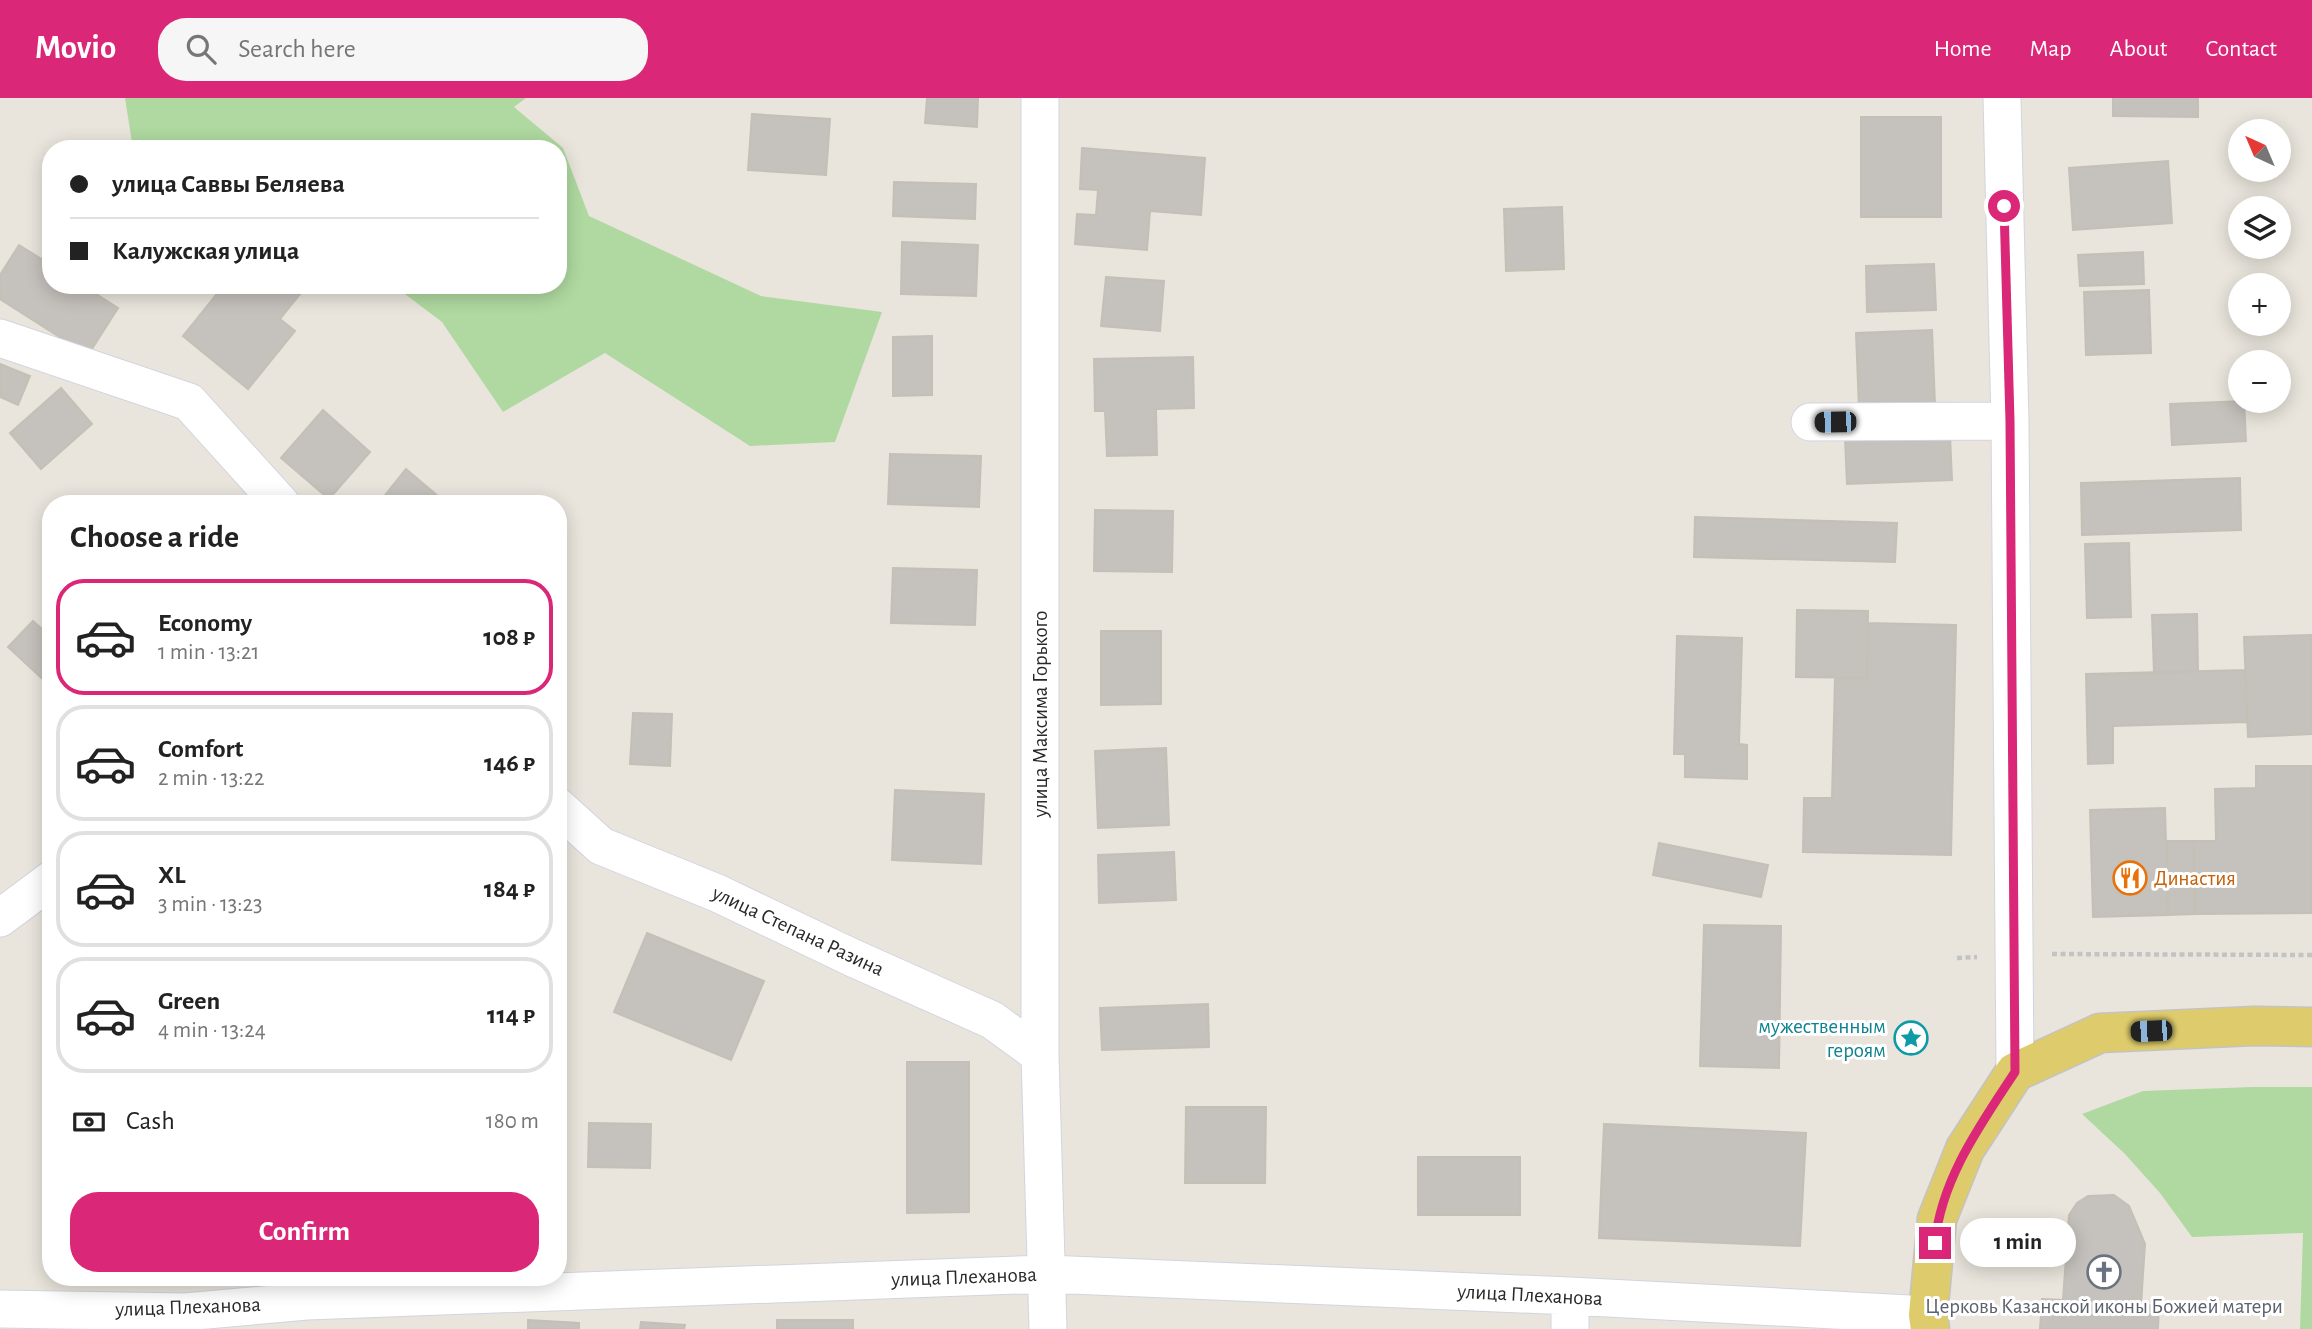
<!DOCTYPE html>
<meta charset="utf-8">
<style>
body{margin:0;font-family:"Alegreya Sans",sans-serif;background:#f6f6f6;color:#222;height:100vh;display:flex;flex-direction:column;font-size:26px;white-space:nowrap}
*{box-sizing:border-box;margin:0}
p{font-size:23px;color:#767676}
.icon{flex:none;width:38px;height:38px;fill:none;stroke:currentColor;stroke-width:2;stroke-linecap:round;stroke-linejoin:round}
.map{position:relative;flex:1;overflow:hidden}
.details{position:absolute;left:42px;top:397px;width:525px;height:791px;display:flex;flex-direction:column;background:#fff;border-radius:28px;box-shadow:0 4px 18px #0003}
.details>*{flex:none}
.top-card{position:absolute;left:42px;top:42px;width:525px;height:154px;border-radius:28px;box-shadow:0 4px 18px #0003;display:grid;align-content:center;height:154px;padding:0 28px;background:#fff}
.needle{width:46px;rotate:316deg}
.tools{position:absolute;left:2228px;top:21px;display:grid;gap:14px}
.tools a{display:grid;place-items:center;width:63px;height:63px;border-radius:50%;background:#fff;box-shadow:0 4px 18px #0003;font-size:35px}
.end{position:absolute;width:32px;height:32px;margin:-16px;border:9px solid #db2777;background:#fff;box-shadow:0 0 0 4px #fff}
.from{border-radius:50%}
.bubble{position:absolute;height:49px;border-radius:24px;background:#fff;box-shadow:0 4px 18px #0003;font-size:23px;font-weight:700;line-height:49px;text-align:center}
.car{position:absolute;width:21px;height:42px;margin:-21px -10px;border-radius:9px;box-shadow:0 0 5px 2px #0007;background:linear-gradient(#222 24%,#8ab4d8 0 40%,#222 0 76%,#8ab4d8 0 86%,#222 0)}
.top-card b{display:flex;align-items:center;gap:24px;height:66px;font-size:26px}
.top-card b+b{border-top:2px solid #e0e0e0}
.top-card i{width:18px;height:18px;background:#222}
ul{padding:0;list-style:none}
li{display:flex;align-items:center;gap:21px;height:116px;margin:0 14px 10px;padding:0 14px;border:4px solid #e0e0e0;border-radius:28px}
li div{flex:1}
li b{display:block;font-size:26px}
li em{font-style:normal;font-weight:700}
li.active{border-color:#db2777}
li>.icon{width:63px;height:63px;stroke-width:1.5}
h2{padding:0 28px;font-size:32px;line-height:84px}
.pay{display:flex;align-items:center;gap:18px;height:77px;padding:0 28px;font-size:26px}
.pay p{margin-inline-start:auto}
.primary-button{display:flex;gap:14px;margin-top:auto;padding:14px 28px}
.primary-button a{flex:1;height:80px;border-radius:28px;background:#db2777;color:#fff;font-size:28px;font-weight:700;line-height:80px;text-align:center}
header{display:flex;align-items:center;gap:42px;box-sizing:border-box;height:98px;padding:0 35px;background:#db2777;color:#fff}
header strong{font-size:33px}
nav{display:flex;gap:38px;margin-inline-start:auto;font-size:24px}
.search{width:490px;height:63px;background:#f6f6f6;display:flex;align-items:center;gap:18px;box-sizing:border-box;padding:0 24px;border-radius:28px;color:#767676;font-size:26px}
.map>svg:first-child{display:block}
.green{fill:#afd9a0}
.building{fill:#c5c1bc;stroke:#c4c0b6;stroke-width:2}
.lines{fill:none;stroke-linecap:round;stroke-linejoin:round}
.minor-casing{stroke:#d2d4e0;stroke-width:39}
.major-casing{stroke:#c3c3c3;stroke-width:41}
.path{stroke:#c3c3c3;stroke-width:4.5;stroke-dasharray:5 3.5;stroke-linecap:butt}
.minor{stroke:#fff;stroke-width:37}
.major{stroke:#decc6c;stroke-width:38}
.route{stroke:#db2777;stroke-width:9}
.labels{text-anchor:middle;dominant-baseline:central;stroke-width:6;stroke-linejoin:round;paint-order:stroke}
.street-label{font-size:21px;fill:#292929;stroke:#fff}
.food-label{font-size:21px;fill:#c56008;stroke:#fff;text-anchor:start}
.culture-label{font-size:21px;fill:#0d838f;stroke:#fff;text-anchor:end}
.worship-label{font-size:21px;fill:#5b616d;stroke:#fff}
</style>
<header>
<strong>Movio</strong>
<div class="search"><svg class="icon" aria-label="search" viewBox="0 0 24 24"><circle cx="10" cy="10" r="6"/><path d="M15 15l6 6"/></svg>Search here</div>
<nav><a>Home</a><a>Map</a><a>About</a><a>Contact</a></nav>
</header>
<div class="map">
<svg width="2312" height="1231" viewBox="0 0 2312 1231">
<rect width="100%" height="100%" fill="#e9e5dc"/>
<!-- green -->
<path class="green" d="M125,0H526L514,9L563,50L589,118L761,198L882,214L835,344L750,348L605,255L503,314L442,224L393,187H558V51H133Z
M2253,989H2312V1231H2300L2303,1135L2192,1139L2160,1095L2125,1056L2082,1016L2143,993Z"/>
<!-- building -->
<path class="building" d="M927,0H978L977,29L925,25Z
M2113,0H2198V19L2113,18Z
M752,16L830,21L826,77L748,72Z
M1861,19H1941V119H1861Z
M1082,50L1205,60L1201,117L1150,113L1147,152L1075,146L1077,116L1096,117L1098,92L1080,91Z
M2168,63L2172,125L2073,132L2069,70Z
M894,84L976,86L975,121L893,118Z
M1562,109L1564,171L1506,173L1504,111Z
M902,144L978,147L976,198L901,196Z
M19,147L51,167V187H82L118,210L88,257L0,201V177Z
M2143,154L2144,186L2080,188L2078,157Z
M1934,166L1936,212L1867,214L1866,168Z
M1106,179L1164,183L1160,233L1101,228Z
M224,187H290L300,196L280,221L295,233L248,291L183,238Z
M2149,192L2151,255L2086,257L2084,194Z
M1932,232L1935,307L1859,311L1856,235Z
M932,238V297L893,298V239Z
M1193,259L1194,310L1156,311L1157,357L1107,358L1105,313H1095L1094,261Z
M0,266L30,278L18,307L0,299Z
M61,290L92,326L41,371L10,335Z
M2244,303L2246,343L2172,347L2170,306Z
M323,312L370,354L329,401L281,360Z
M1950,337L1952,382L1847,386L1845,341Z
M890,356L981,358L979,409L888,406Z
M406,371L438,398L431,406H378Z
M2240,380L2241,432L2082,437L2081,385Z
M1095,412L1173,413L1172,474L1094,473Z
M1695,419L1897,425L1895,464L1694,459Z
M2129,445L2131,519L2087,520L2085,446Z
M893,470L977,472L975,527L891,525Z
M1797,512L1868,513L1867,580L1796,579Z
M2197,516L2198,574L2154,575L2152,517Z
M33,523L51,539V581L47,585L8,549Z
M1868,525L1956,527L1951,757L1803,754L1804,700H1832L1835,580H1867Z
M1101,533H1161V606L1101,607Z
M2312,537V636L2248,639L2244,539Z
M1677,538L1742,540L1739,646L1747,647V681L1685,679V656H1674Z
M2245,572L2247,624L2113,628V665L2088,666L2086,576Z
M633,615L672,616L670,668L630,666Z
M1166,650L1169,727L1098,730L1095,653Z
M2256,668H2312V815L2195,816L2194,743H2216L2215,691L2256,690Z
M895,692L984,696L981,766L892,762Z
M2165,710L2168,817L2093,819L2090,712Z
M2167,743H2194L2195,816L2168,817Z
M1659,745L1768,767L1761,799L1653,777Z
M1174,754L1176,802L1099,805L1098,757Z
M558,796L566,799L558,818Z
M1704,827L1781,828L1779,970L1700,968Z
M647,835L764,883L731,962L614,914Z
M1208,906L1209,949L1102,952L1100,910Z
M907,964H969V1114L907,1115Z
M1186,1009H1266L1265,1085H1185Z
M589,1025L651,1026L650,1070L588,1069Z
M1604,1026L1806,1035L1800,1148L1599,1140Z
M1418,1059H1520V1117H1418Z
M558,1086H562L563,1135L558,1136Z
M2114,1097L2129,1108L2145,1146L2141,1207L2159,1208L2158,1231H2040L2042,1201L2063,1202L2069,1117L2077,1105L2088,1098Z
M240,1180H283L280,1191Z
M528,1222L579,1225V1231H528Z
M777,1222H853V1231H777Z
M641,1224L685,1227L684,1231H640Z"/>
<g class="lines">
<defs>
<path id="minor" d="M1040,0V957L1048,1231
M2002,0L2010,323L2015,974
M0,240L189,304L281,406
M1810,324L2010,323
M558,709L601,748L717,795L853,860L992,922L1040,957
M0,820L51,782
M0,1211L185,1214L307,1203L1047,1176L1570,1198L1928,1217
M1570,1231V1198"/>
<path id="major" d="M1930,1231L1928,1217L1937,1121L1965,1051L2015,974L2100,935L2254,928L2312,929"/>
</defs>
<!-- minor casing -->
<use href="#minor" class="minor-casing"/>
<!-- major casing -->
<use href="#major" class="major-casing"/>
<!-- path -->
<path class="path" d="M2052,856L2312,857
M1957,860L1977,859"/>
<!-- minor -->
<use href="#minor" class="minor"/>
<!-- major -->
<use href="#major" class="major"/>
</g>
<g class="lines">
<!-- route -->
<path class="route" d="M1935,1145C1941,1081 1981,1026 2015,974L2010,323L2004,108"/>
</g>
<!-- icons -->
<defs>
<symbol id="restaurant-ring" viewBox="-11 -11 22 22"><circle r="9.5" fill="#fff" stroke="#e8710a" stroke-width="1.5"/><path d="M-5-6h1v4h1v-4h1v4h1v-4h1v5L-1.5 .5V6h-2V.5L-5-1ZM5-6V6H3V1.5H1.5Q1.5-4 5-6Z" fill="#e8710a"/></symbol>
<symbol id="sight-ring" viewBox="-11 -11 22 22"><circle r="9.5" fill="#fff" stroke="#0f9aa8" stroke-width="1.5"/><path d="M0-6L1.8-2.2L6-1.7L2.9 1.2L3.7 5.4L0 3.3L-3.7 5.4L-2.9 1.2L-6-1.7L-1.8-2.2Z" fill="#0f9aa8"/></symbol>
<symbol id="church-ring" viewBox="-11 -11 22 22"><circle r="9.5" fill="#fff" stroke="#6b7280" stroke-width="1.5"/><path d="M-1.2-6h2.4v3.5h3.3v2.4h-3.3V6h-2.4V-.1h-3.3v-2.4h3.3Z" fill="#6b7280"/></symbol>
</defs>
<g fill-rule="evenodd">
<use href="#restaurant-ring" x="2111" y="761" width="38" height="38"/>
<use href="#sight-ring" x="1892" y="921" width="38" height="38"/>
<use href="#church-ring" x="2085" y="1155" width="38" height="38"/>
</g>
<g class="labels">
<!-- street labels -->
<g class="street-label">
<text transform="translate(1040 616) rotate(-90)">улица Максима Горького</text>
<text transform="translate(798 833) rotate(25)">улица Степана Разина</text>
<text transform="translate(964 1179) rotate(-2)">улица Плеханова</text>
<text transform="translate(1530 1197) rotate(3)">улица Плеханова</text>
<text transform="translate(188 1209) rotate(-2)">улица Плеханова</text>
</g>
<!-- food labels -->
<g class="food-label">
<text x="2154" y="780">Династия</text>
</g>
<!-- culture labels -->
<g class="culture-label">
<text x="1886" y="928">мужественным<tspan x="1886" dy="24">героям</tspan></text>
</g>
<!-- worship labels -->
<g class="worship-label">
<text x="2104" y="1208">Церковь Казанской иконы Божией матери</text>
</g>
</g>
</svg>
<div class="tools">
<a><svg class="needle" viewBox="-14 -14 28 28"><path d="M0-13l5 13h-10z" fill="#e53935"/><path d="M0 13l5-13h-10z" fill="#767676"/></svg></a>
<a><svg class="icon" aria-label="layers" viewBox="0 0 24 24"><path d="M12 4l9 5-9 5-9-5zM3 14l9 5 9-5"/></svg></a>
<a>+</a>
<a>−</a>
</div>
<i class="end from" style="left:2004px;top:108px"></i>
<i class="end" style="left:1935px;top:1145px"></i>
<div class="bubble" style="left:1960px;top:1120px;width:116px">1 min</div>
<i class="car" style="left:1835px;top:324px;rotate:269deg"></i>
<i class="car" style="left:2151px;top:933px;rotate:268deg"></i>
<div class="top-card">
<b><i class="from"></i>улица Саввы Беляева</b>
<b><i></i>Калужская улица</b>
</div>
<section class="details">
<h2>Choose a ride</h2>
<ul>
<li class="active"><svg class="icon" aria-label="car" viewBox="0 0 24 24"><path d="M5 17H2v-5l4-1 3-4h7l3 4 3 1v5h-3M9 17h6M6 11h13"/><circle cx="7" cy="17" r="2"/><circle cx="17" cy="17" r="2"/></svg><div><b>Economy</b><p>1 min · 13:21</p></div><em>108 ₽</em></li>
<li><svg class="icon" aria-label="car" viewBox="0 0 24 24"><path d="M5 17H2v-5l4-1 3-4h7l3 4 3 1v5h-3M9 17h6M6 11h13"/><circle cx="7" cy="17" r="2"/><circle cx="17" cy="17" r="2"/></svg><div><b>Comfort</b><p>2 min · 13:22</p></div><em>146 ₽</em></li>
<li><svg class="icon" aria-label="car" viewBox="0 0 24 24"><path d="M5 17H2v-5l4-1 3-4h7l3 4 3 1v5h-3M9 17h6M6 11h13"/><circle cx="7" cy="17" r="2"/><circle cx="17" cy="17" r="2"/></svg><div><b>XL</b><p>3 min · 13:23</p></div><em>184 ₽</em></li>
<li><svg class="icon" aria-label="car" viewBox="0 0 24 24"><path d="M5 17H2v-5l4-1 3-4h7l3 4 3 1v5h-3M9 17h6M6 11h13"/><circle cx="7" cy="17" r="2"/><circle cx="17" cy="17" r="2"/></svg><div><b>Green</b><p>4 min · 13:24</p></div><em>114 ₽</em></li>
</ul>
<div class="pay"><svg class="icon" aria-label="cash" viewBox="0 0 24 24"><path d="M3 7h18v10H3z"/><circle cx="12" cy="12" r="2"/></svg>Cash<p>180 m</p></div>
<div class="primary-button"><a>Confirm</a></div>
</section>
</div>
